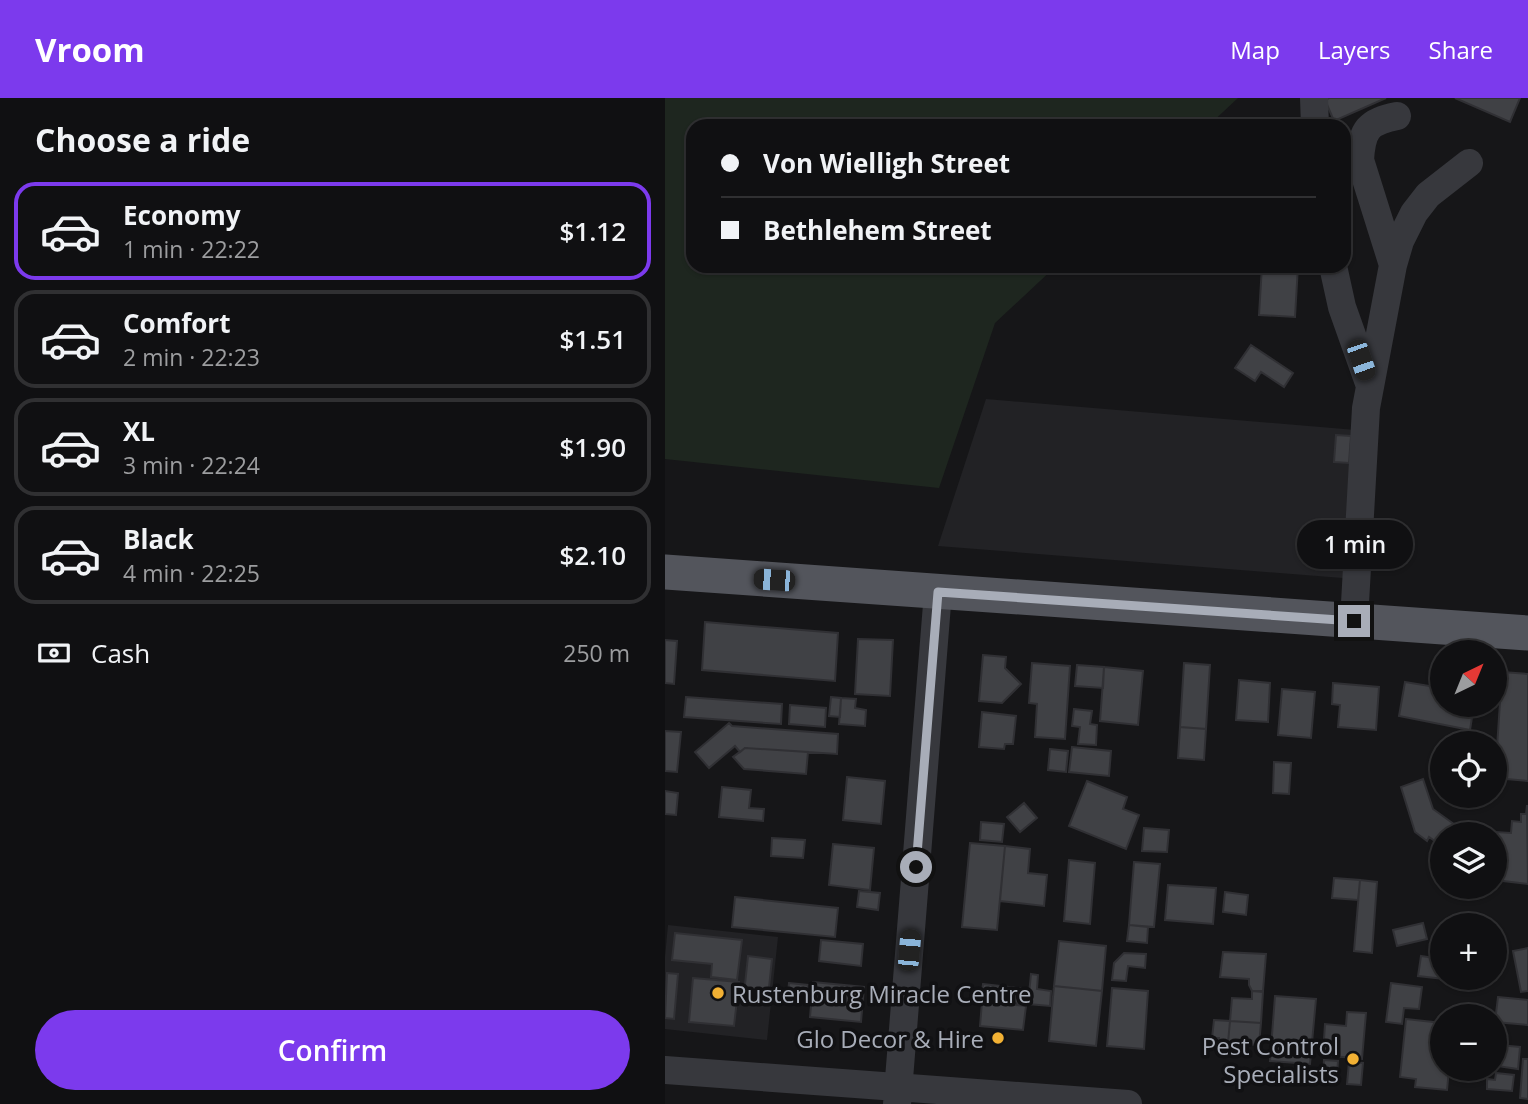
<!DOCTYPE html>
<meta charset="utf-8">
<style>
body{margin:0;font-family:"Open Sans",sans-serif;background:#19191b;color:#f1f3f6;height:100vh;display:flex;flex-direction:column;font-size:26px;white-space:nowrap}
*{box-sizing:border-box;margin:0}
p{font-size:23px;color:#9c9d9f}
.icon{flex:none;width:38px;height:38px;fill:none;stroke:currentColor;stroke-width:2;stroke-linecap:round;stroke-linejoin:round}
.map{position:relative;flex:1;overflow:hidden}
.panel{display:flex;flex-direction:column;background:#101012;width:665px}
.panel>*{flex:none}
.top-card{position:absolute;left:21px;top:21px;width:665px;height:154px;border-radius:21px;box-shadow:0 2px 5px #0004,0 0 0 2px #303032;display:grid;align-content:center;height:154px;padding:0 35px;background:#101012}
.needle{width:46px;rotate:43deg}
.controls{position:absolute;left:765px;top:542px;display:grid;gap:14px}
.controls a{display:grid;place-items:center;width:77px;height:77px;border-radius:50%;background:#101012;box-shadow:0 2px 5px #0004,0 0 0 2px #303032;font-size:35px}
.end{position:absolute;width:32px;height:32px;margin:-16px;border:9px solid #a8adb8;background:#111;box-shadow:0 0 0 4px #111}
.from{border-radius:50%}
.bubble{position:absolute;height:49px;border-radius:24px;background:#101012;box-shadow:0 2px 5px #0004,0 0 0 2px #303032;font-size:23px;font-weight:600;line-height:49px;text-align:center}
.car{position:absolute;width:21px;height:42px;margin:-21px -10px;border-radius:9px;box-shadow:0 0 5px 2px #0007;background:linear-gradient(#222 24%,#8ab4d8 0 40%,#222 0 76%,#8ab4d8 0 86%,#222 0)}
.top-card b{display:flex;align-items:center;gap:24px;height:66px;font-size:26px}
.top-card b+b{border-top:2px solid #303032}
.top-card i{width:18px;height:18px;background:#f1f3f6}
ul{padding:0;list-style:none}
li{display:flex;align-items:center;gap:21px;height:98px;margin:0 14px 10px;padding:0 21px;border:4px solid #303032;border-radius:21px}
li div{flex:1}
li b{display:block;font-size:26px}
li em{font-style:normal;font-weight:600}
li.on{border-color:#7c3aed}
li>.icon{width:63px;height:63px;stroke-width:1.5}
h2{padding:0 35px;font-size:32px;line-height:84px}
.pay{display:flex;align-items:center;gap:18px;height:77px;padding:0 35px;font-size:26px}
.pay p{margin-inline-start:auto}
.action{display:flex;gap:14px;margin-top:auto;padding:14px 35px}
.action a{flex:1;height:80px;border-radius:42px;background:#7c3aed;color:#fff;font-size:28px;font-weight:600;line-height:80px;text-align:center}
header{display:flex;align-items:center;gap:42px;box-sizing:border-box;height:98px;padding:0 35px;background:#7c3aed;color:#fff}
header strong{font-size:33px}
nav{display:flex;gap:38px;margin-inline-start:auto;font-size:24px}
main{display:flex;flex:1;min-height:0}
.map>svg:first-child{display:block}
.built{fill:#222225}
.green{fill:#1e261f}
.building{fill:#404145;stroke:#303034;stroke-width:2}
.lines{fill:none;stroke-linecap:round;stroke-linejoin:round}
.minor{stroke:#37383d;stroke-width:28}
.major{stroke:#53555c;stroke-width:35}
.route{stroke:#a8adb8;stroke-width:9}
.poi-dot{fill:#f2b134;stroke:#111113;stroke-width:2.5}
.labels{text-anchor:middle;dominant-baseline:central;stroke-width:7;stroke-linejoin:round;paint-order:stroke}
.poi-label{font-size:24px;fill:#a8adb8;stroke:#111113;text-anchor:end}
</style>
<header>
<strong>Vroom</strong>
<nav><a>Map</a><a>Layers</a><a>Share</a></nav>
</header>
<main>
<section class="panel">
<h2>Choose a ride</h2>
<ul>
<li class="on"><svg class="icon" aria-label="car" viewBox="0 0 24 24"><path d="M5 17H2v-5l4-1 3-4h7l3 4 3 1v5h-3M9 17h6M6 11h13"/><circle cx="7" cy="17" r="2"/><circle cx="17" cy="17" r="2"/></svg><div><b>Economy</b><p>1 min · 22:22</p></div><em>$1.12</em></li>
<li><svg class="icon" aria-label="car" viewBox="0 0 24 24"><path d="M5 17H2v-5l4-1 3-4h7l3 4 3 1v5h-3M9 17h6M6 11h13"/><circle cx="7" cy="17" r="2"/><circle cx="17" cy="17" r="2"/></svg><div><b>Comfort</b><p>2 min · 22:23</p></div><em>$1.51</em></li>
<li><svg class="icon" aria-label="car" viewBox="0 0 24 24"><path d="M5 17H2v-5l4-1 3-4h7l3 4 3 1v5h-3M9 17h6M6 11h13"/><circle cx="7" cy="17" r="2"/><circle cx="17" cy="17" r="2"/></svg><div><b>XL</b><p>3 min · 22:24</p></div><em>$1.90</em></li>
<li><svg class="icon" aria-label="car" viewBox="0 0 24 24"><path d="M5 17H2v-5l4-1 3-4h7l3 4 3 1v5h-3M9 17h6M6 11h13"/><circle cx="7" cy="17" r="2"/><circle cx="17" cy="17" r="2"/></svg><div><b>Black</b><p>4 min · 22:25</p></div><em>$2.10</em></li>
</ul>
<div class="pay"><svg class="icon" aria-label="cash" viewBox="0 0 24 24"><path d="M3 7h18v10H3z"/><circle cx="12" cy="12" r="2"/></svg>Cash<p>250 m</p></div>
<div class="action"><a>Confirm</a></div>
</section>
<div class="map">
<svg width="863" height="1006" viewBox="0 0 863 1006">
<rect width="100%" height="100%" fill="#161618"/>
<!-- built -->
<path class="built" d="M321,301L691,332L678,480L273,448Z
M3,827L113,839L102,942L0,931V859Z"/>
<!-- green -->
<path class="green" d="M0,0H573L543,28H28V168H391L330,225L274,390L0,361Z"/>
<!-- building -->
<path class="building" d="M664,0H721L669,23L660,2Z
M790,0H855L845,24Z
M597,168H633L630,219L594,217Z
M586,247L628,275L619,289L596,274L590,283L570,270Z
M671,337L686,338L684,365L669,364Z
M40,524L173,535L170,583L37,572Z
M193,541L228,542L225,598L190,596Z
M0,542L12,543L9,586L0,585Z
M318,557L341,559L340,570L356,586L337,605L314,603Z
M367,565L405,568L400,641L370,639L372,606L364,605Z
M519,565L545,567L541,631L515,629Z
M412,567L439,569L438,590L410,588Z
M439,569L478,573L473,627L435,623Z
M837,574L863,576V683L830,680Z
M574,582L605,585L603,624L571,622Z
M740,584L777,590V607H809L805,632L734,618Z
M668,585L714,589L711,632L673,629L675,607L667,606Z
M617,591L650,594L646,640L613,637Z
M21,599L117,606L116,626L19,619Z
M166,599L176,600L175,619L164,618Z
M176,600L191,601L190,610L201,612L200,628L174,626Z
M125,607L161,610L160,629L124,626Z
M409,611L427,613L425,626L432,627L431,647L413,646L415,629L407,628Z
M317,614L351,618L348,646H340L339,651L314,649Z
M64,625L67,628L173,636L172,656L80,650L75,654L70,648L44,670L30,654Z
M515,629L541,631L539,662L513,660Z
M0,633L16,634L12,674L0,673Z
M407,649L446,653L444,678L404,674Z
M80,650L143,654L141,676L79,671L68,659Z
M385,651L403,653L401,674L383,672Z
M609,664L626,665L624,696L608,695Z
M182,679L220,683L216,726L178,722Z
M758,681L768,711L804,737H777V748L764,739L762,743L750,734L736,689Z
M422,683L462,699L458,711L474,717L461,751L404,728Z
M57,689L86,692L84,710L99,711L98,723L54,719Z
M0,693L13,695L11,717L0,716Z
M359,705L372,720L355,734L342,719Z
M862,707L863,786L830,782L831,734L846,735L847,723L856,724V716H861Z
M316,724L339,726L337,744L315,742Z
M479,730L504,732L502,754L477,753Z
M107,740L140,742L138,760L106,758Z
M305,745L340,748L332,832L297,829Z
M168,746L209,750L205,792L164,787Z
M340,748L365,751L363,775L382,777L379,808L335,803Z
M777,750V776L765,767Z
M404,762L430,765L425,826L399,823Z
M469,764L495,766L489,829L464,827Z
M669,780L695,782L693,802L667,800Z
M695,782L712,784L707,855L689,853Z
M503,787L551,790L548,826L500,822Z
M194,793L215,795L213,812L192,809Z
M560,794L583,797L581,817L558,814Z
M70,799L173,810L170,839L67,829Z
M758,825L762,841L732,848L728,832Z
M464,827L483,829L482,845L462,843Z
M10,835L77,842L72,882L46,879L47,866L7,862Z
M156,842L198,846L196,868L154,863Z
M394,843L441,848L437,893L389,888Z
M863,850V893L856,894L848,853Z
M558,854L601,856L598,893H587L584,887V881L555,879Z
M459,855L481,856L480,870L463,868L461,883L447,882L449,865Z
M83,858L107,861L103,899L79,896Z
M756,858L777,861V880H807L806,884L753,878Z
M2,875L13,876L9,921L0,920Z
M366,876L373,877L372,891L386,893L385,908L363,906Z
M28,880L74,884L69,928L24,924Z
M148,884L199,889L196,924L145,919Z
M124,885L143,887L141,905L122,903Z
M726,885L757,889L754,911L739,910L737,926L721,924Z
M318,886L362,891L361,906L316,901Z
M389,888L437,893L431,948L384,943Z
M447,890L483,893L479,951L442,948Z
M587,893L598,894L596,925L565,923L567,900L587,901Z
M610,898L651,901L645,966L605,963Z
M833,899L863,902V927L830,924Z
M317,904L361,908L358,932L315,928Z
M682,914L701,915L697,961L658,957L660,926L681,928Z
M741,921L777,925V971H784L782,992L750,989L751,981L735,979Z
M549,922L565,923L563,945L554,944V940H547Z
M565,923L596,925L594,947L563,945Z
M834,947L855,949L853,971L832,968Z
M858,961H863V1001L855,1000Z
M659,962L673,963L672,977L658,976Z
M684,964L698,965L696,987L682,986Z
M831,975L849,977L847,993L822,991V981L830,982Z"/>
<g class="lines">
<!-- minor -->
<path class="minor" d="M649,0L650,28
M728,167L695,62C697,31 703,24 732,18
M668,168L677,209L705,288
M689,523L701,310L728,167L735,143L749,115L763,97L804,65
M0,972L463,1006
M232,1006L273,494"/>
<!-- major -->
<path class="major" d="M0,474L863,535"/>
</g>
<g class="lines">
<!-- route -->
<path class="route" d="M251,769L273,494L689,523"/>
</g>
<!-- markers -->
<g class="poi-dot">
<circle cx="53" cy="895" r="7"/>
<circle cx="333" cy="940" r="7"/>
<circle cx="688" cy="961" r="7"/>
</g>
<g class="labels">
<!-- poi labels -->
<g class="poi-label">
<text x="67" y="895" text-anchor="start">Rustenburg Miracle Centre</text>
<text x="319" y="940">Glo Decor &amp; Hire</text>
<text x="674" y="947">Pest Control<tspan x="674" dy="28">Specialists</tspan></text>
</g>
</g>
</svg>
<div class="controls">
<a><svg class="needle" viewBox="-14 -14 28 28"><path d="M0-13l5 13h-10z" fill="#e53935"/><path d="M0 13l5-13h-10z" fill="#9c9d9f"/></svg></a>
<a><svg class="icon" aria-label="locate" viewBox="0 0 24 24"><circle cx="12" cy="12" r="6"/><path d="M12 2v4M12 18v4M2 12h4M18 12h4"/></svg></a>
<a><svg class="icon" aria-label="layers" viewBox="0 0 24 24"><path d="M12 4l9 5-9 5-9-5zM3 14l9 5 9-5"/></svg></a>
<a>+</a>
<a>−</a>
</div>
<i class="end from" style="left:251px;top:769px"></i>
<i class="end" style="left:689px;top:523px"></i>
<div class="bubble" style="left:632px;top:422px;width:116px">1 min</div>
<i class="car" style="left:696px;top:262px;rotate:161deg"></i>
<i class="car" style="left:109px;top:482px;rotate:274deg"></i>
<i class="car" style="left:244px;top:852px;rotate:5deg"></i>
<div class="top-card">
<b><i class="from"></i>Von Wielligh Street</b>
<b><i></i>Bethlehem Street</b>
</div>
</div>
</main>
